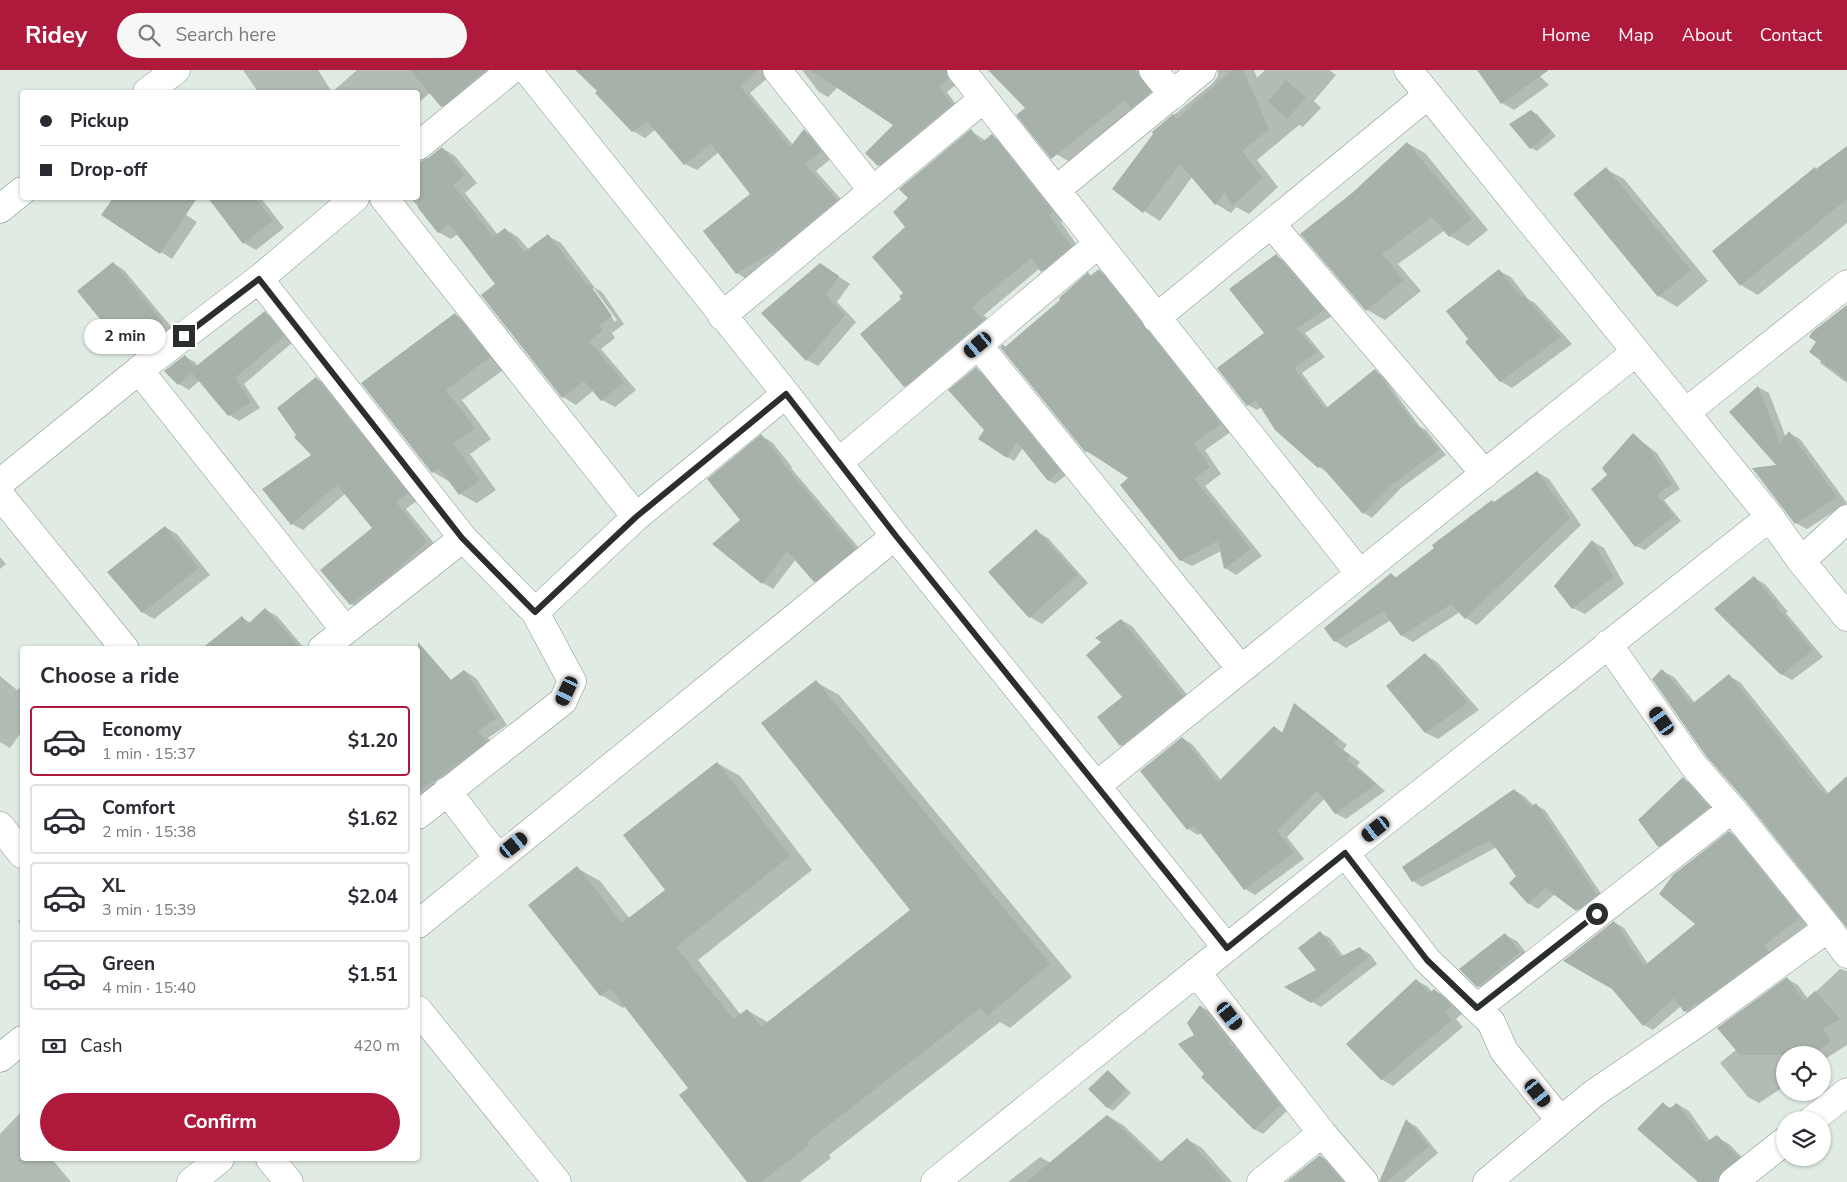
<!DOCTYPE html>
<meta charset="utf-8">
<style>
body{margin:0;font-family:"Nunito Sans",sans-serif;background:#f7f7f7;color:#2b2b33;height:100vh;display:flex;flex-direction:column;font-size:19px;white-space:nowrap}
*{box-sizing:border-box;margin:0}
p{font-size:16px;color:#7c7c81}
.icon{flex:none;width:28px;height:28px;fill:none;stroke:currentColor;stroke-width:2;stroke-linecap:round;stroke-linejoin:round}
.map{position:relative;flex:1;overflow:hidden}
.details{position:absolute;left:20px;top:576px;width:400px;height:515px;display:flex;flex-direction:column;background:#fff;border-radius:5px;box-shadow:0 1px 4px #0004}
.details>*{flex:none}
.hud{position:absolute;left:20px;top:20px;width:400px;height:110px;border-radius:5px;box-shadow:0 1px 4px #0004;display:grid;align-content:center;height:110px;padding:0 20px;background:#fff}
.fabs{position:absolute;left:1776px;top:976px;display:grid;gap:10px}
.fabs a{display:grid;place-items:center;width:55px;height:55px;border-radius:50%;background:#fff;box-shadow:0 1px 4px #0004;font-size:25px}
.end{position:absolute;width:22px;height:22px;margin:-11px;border:6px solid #2b2f2c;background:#fff;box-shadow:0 0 0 2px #fff}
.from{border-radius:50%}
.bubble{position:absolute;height:35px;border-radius:18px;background:#fff;box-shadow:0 1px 4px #0004;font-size:16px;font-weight:700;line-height:35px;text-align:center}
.car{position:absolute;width:15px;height:30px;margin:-15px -8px;border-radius:6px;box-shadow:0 0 4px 1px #0007;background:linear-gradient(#222 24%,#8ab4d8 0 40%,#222 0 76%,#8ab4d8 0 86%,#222 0)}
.hud b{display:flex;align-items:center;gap:18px;height:48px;font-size:19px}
.hud b+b{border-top:1px solid #e1e1e2}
.hud i{width:12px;height:12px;background:#2b2b33}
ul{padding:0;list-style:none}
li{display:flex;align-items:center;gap:15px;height:70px;margin:0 10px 8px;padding:0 10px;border:2px solid #e1e1e2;border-radius:5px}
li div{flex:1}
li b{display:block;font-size:19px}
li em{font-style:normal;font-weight:700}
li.current{border-color:#ae193c}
li>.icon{width:45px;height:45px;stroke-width:1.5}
h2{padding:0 20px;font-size:22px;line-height:60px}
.pay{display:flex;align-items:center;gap:12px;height:55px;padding:0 20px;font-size:19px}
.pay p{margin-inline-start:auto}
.button{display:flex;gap:10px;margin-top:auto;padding:10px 20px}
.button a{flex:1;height:58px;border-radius:30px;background:#ae193c;color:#fff;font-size:20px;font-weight:700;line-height:58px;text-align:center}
header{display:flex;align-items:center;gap:30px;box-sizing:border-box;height:70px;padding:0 25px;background:#ae193c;color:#fff}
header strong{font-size:24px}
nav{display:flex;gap:28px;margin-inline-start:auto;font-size:18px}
.search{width:350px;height:45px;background:#f7f7f7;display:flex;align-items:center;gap:12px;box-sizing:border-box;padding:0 18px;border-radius:28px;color:#7c7c81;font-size:19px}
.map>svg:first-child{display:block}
.shadow{fill:#0003;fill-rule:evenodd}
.building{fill:#a6b1aa}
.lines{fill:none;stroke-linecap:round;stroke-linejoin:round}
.minor-casing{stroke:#8b968f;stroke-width:29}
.minor{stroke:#fff;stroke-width:28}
.route{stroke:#2b2f2c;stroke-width:6}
</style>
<header>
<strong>Ridey</strong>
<div class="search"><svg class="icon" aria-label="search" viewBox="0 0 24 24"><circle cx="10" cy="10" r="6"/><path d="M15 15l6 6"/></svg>Search here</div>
<nav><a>Home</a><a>Map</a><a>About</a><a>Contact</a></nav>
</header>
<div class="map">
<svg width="1847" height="1112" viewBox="0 0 1847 1112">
<rect width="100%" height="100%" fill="#dfebe3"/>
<!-- shadow -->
<path class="shadow" d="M243,0H318L332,22L357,0H491L454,44L442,36L430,23L418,33V22H258Z
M577,0H768L772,4L750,23L793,75L804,61L815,67L832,88L816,101L848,137L748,210L737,203L752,124L719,82L697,100L685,94L656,59L645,68L633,61L597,23L599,21Z
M802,0H953L957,14L947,22L960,40L888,100L879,95L895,55L838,17L828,27L819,22Z
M1004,0H1157L1166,31L1072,93L1056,84Z
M1218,0H1254L1257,8L1265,0H1329L1336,5L1314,31L1321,38L1303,57L1299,55L1257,90L1278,117L1249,144L1236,137L1231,143L1216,134L1192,107L1160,151L1144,141L1155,64L1153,62L1213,13L1218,6Z
M1482,0H1534L1549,15L1514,40L1502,33Z
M1531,41L1537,44L1556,66L1537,81L1531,78Z
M971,61L986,71L992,66L1005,73L1065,149L1061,152L1083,184L1054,208L1040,198L984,245L995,258L918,323L905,316L903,229L905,223L907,157L910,128Z
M1407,73L1425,83L1488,160L1468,176L1450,166L1445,160L1398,194L1421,221L1385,250L1367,240L1302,165L1353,124Z
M1847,77V153L1758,225L1741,215L1816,100Z
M442,78L455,86L477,113L465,123L498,165L505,159L518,167L529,180L548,166L561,173L595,218L602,222L624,254L612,263L615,268L601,279L636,320L615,337L602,330L594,320L576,335L563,327L497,215L458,164L451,169L438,162L411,128H418V91V94L429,89ZM590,218H594L617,250L615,252Z
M1606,99L1624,109L1708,211L1677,237L1659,226L1575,125Z
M114,128H160L197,152L172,189L103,145Z
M209,128H261L284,158L256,180L244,173Z
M1276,186L1285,191L1332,246L1305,263L1325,287L1302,303L1328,338L1375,301L1383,306L1420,357L1426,360L1446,385L1401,418L1372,448L1364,443L1328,402L1319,397L1262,337L1257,340L1248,335L1266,263Z
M113,193L124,200L174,260L140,288L128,281Z
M820,194L850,214L837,232L856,252L818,296L807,290Z
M1099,200L1110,207L1232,361L1205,380L1221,404L1205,416L1262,486L1236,505L1225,498L1221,481L1192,496L1180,490L1130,408L1086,381L1006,278L1062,231L1089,204L1092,206Z
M1499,201L1511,207L1528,229L1535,233L1572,274L1512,318L1500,311L1470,269Z
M1847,236V313L1820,293Z
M265,243L275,249L293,272L244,314L260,338L239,351L229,345L200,310L189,320L179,314L166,301L185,287L195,292L198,296Z
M455,245L473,255L506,298L462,330L491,369L470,384L496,420L477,433L460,424L450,412L433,402L362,313Z
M976,299L983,303L1066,405L1055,414L1048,410L1023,378L1014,391L980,369L986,359Z
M316,308L327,315L418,430L406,439L438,478L362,540L351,534L374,458L346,423L303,460L292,454L313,385Z
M1758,317L1769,323L1786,368L1789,363L1800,369L1847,433L1807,459L1796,453L1778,396L1731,342Z
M1633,365L1657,383L1680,419L1664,430L1681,451L1645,480L1636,476Z
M761,366L772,372L792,397L791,398L865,485L825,517L814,511L796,489L773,519L763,513L742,450Z
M1537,402L1549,409L1581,455L1477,555L1466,548L1460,542L1413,572L1401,565L1391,550L1346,578L1335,571L1391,504L1397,508Z
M165,457L177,464L210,505L154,549L142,542Z
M1036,461L1048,468L1088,513L1042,554L1030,547L990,502Z
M1592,471L1604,478L1624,514L1585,544L1573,538Z
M0,487L6,494L0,499Z
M1754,508L1765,514L1788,542L1786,543L1823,587L1792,610L1781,604Z
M266,540L277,546L305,579H203L242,548L251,553Z
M1121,550L1132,556L1193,632L1132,681L1121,675L1099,648L1124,627L1103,572Z
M1425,585L1437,592L1479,640L1438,669L1426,663Z
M465,601L476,608L507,655L488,668L497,679L418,735V636L436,625Z
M1662,601L1674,607L1695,633L1729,606L1740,612L1829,724L1847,714V855Z
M0,606L17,620L22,616V661L10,678L0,672Z
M816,612L839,625L1072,907L1010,958L1000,952L829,1085L831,1088L800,1112H749L690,1018L626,936L623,938L601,925L577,798L600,811L630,849L667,820L717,693L740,706L812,800L698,890L741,945L747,940L769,953L912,841Z
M1294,635L1304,641L1347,675L1343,680L1360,692L1357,696L1385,721L1346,749L1335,743L1325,728L1287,767L1304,789L1255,825L1245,819L1202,762L1198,765L1188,759L1182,668L1192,674L1221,710L1274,657L1283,663Z
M1683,709L1689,712L1714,740L1664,779L1659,776Z
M1514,720L1524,726L1534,736L1536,735L1545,740L1606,831L1586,845L1555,824L1538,839L1528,833L1517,807L1497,777L1422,817L1413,811Z
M1730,762L1739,768L1808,854L1773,881L1778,887L1694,947L1685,941L1681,936L1653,960L1644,955L1614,852L1624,858L1648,894L1697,854Z
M22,848V857L18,851Z
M1320,863L1330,868L1344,887L1360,878L1370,884L1377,894L1321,937L1287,917L1318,901Z
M1505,865L1517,871L1532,890L1490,923L1478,916Z
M1840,899L1847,901V975L1822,991V985H1785V1016L1759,1033L1748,1027L1720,993L1737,979L1787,909L1798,915L1808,929Z
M1416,910L1428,917L1432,922L1434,920L1446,927L1463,943L1456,949L1463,957L1393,1016L1381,1009Z
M1200,936L1209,941L1238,976L1236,978L1244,984L1288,1040L1263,1064L1254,1059L1206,1004L1195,965Z
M1108,1002L1113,1005L1131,1023L1113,1041L1107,1037Z
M1663,1034L1671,1038L1677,1034L1689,1041L1710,1071L1717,1067L1729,1074L1750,1095L1732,1112H1705Z
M22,1041V1089H52L71,1112H0V1064Z
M1108,1046L1123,1055L1162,1092L1187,1069L1202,1078L1232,1112H1008L1040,1087L1051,1093Z
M1407,1051L1417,1057L1438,1083L1404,1112H1380Z
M1320,1086L1332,1093L1348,1112H1288Z"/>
<!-- building -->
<path class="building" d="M410,0H486L441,37Z
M575,0H759L740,16L790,77L804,59L821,81L805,94L837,130L783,175L736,204L703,161L750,124L711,74L684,95L647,51L632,62L595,23L597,21Z
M810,0H946L948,9L939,17L952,34L878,96L865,83L893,55Z
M988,0H1135L1151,22L1131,38L1125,30L1051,89L1016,45L1025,38Z
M1232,0H1243L1269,59L1242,81L1263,108L1232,136L1225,122L1215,135L1180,94L1143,143L1112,119L1153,64L1152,62L1173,44L1177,49Z
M1477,0H1549L1501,34Z
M1286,10L1306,28L1287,49L1268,31Z
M1531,40L1551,62L1530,79L1509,54Z
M971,59L981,73L992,64L1053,142L1049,145L1071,176L1041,202L1031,188L972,237L983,250L904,317L860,264L901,229L899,226L903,223L872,187L905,157L893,142L908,128L899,119Z
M1407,72L1472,149L1449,167L1432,147L1382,184L1404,210L1366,241L1300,164L1352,123Z
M1847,76V129L1740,216L1712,181L1815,97L1816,99Z
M442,77L465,105L453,115L493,167L505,158L524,182L548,164L587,215L589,213L612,246L600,255L602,261L589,271L624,312L601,331L584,311L562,328L481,225L495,214L449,154L438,163L418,138V92L428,88Z
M1606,97L1691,200L1658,227L1573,124Z
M113,128H197L160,184L101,145Z
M208,128H255L273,150L243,174Z
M1276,184L1324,240L1297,258L1317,282L1294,298L1325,339L1375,299L1415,355L1417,354L1439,380L1393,414L1363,444L1321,396L1318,398L1275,360L1256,330L1247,336L1217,298L1264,263L1229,219Z
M113,192L163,252L160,255L165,261L142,278L137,274L127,282L77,221Z
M820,193L839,206L826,225L845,245L806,291L761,243Z
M1099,199L1221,354L1194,373L1210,397L1194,409L1251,479L1224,499L1218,471L1180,491L1120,415L1128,408L1087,381L1085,382L1000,277L1003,274L1005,277L1060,230L1059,228L1088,202L1090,206Z
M1499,199L1521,227L1523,225L1561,267L1500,312L1465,272L1468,269L1446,241Z
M1847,235V310L1809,282L1816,272L1809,267L1812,262Z
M265,241L284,266L235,308L251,332L228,346L192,303L178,315L164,301L185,285L195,297Z
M455,243L490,287L446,320L475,358L453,374L480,410L459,425L439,398L432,403L361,313Z
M976,297L1060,401L1048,411L1017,372L1007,388L978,369L984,360L948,320Z
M316,307L408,423L396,432L427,472L393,503L350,535L320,500L372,458L337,415L291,455L262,419L311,385L294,367L296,365L277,338Z
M1758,316L1780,373L1789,361L1837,427L1795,454L1752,398L1776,395L1729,342Z
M1633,363L1648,377L1672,414L1657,425L1674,446L1635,477L1591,419L1607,405L1602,398Z
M761,364L782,390L781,391L855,479L814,512L787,481L762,514L712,474L740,450L707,409Z
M1537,401L1570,448L1465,549L1451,534L1401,566L1383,541L1334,572L1324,558L1391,503L1395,508L1434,478L1432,475L1492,430L1494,432Z
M165,456L199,498L142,543L107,502Z
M1036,459L1077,505L1029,548L988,502Z
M1592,470L1613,507L1572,539L1554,516Z
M1754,506L1778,535L1776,536L1813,580L1781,605L1714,539Z
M265,538L301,579H201L242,546L248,554Z
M1121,549L1183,626L1120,676L1097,647L1122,627L1086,585L1101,572L1095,568Z
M418,572L451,610L464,600L496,648L478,661L486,672L447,702L418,721Z
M1425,583L1468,633L1425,663L1386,616Z
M1662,599L1692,634L1729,604L1821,721L1822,720L1826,725L1847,706V858L1744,729L1706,686L1652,609Z
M816,610L1050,894L987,946L980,938L807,1072L809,1075L761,1112H747L679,1025L688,1018L610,918L600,926L528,835L577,796L622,853L665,820L623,765L717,692L790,786L676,877L733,949L747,939L761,957L910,840L761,653Z
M1294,633L1338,668L1334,673L1350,685L1347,690L1376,714L1335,744L1317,720L1277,761L1294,782L1244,820L1194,755L1187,760L1140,701L1182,667L1218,712L1274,656L1282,663Z
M1683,707L1709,737L1658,777L1638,750Z
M1514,719L1531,737L1536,733L1597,825L1576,841L1545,818L1528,834L1509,813L1516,806L1490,770L1412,812L1402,797Z
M1729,761L1800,848L1764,875L1769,882L1697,934L1696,933L1684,942L1674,928L1643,956L1612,919L1563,891L1614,851L1644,896L1695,854L1659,824L1673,805Z
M1320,861L1340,887L1360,877L1368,888L1311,933L1284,917L1316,900L1298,878Z
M1505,863L1520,882L1477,917L1459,899Z
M1787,907L1804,931L1815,921L1840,949L1823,959L1831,972L1811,985H1740L1717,958Z
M1416,909L1429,923L1434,919L1452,936L1445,942L1452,950L1381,1010L1346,974Z
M1200,935L1230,971L1228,973L1235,978L1280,1035L1254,1060L1201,1007L1204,1004L1178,974L1194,965L1187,953Z
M1108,1000L1126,1020L1107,1038L1088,1019Z
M1663,1032L1669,1039L1677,1033L1706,1072L1717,1065L1739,1088L1723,1100L1715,1112H1698L1637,1059Z
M1107,1045L1159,1093L1187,1068L1226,1112H1026Z
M1406,1049L1429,1076L1386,1112H1379Z
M1320,1085L1343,1112H1286Z"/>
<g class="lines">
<defs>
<path id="minor" d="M527,0L786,324L895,466L1227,878
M777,0L873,121
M961,0L1360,504
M1153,0L1173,25
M1408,0L1770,447L1801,491L1847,547
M147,22L176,0
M418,76L511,0
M1056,120L1202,0
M384,128L636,447
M0,139L22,121
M1271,154L1485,404
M259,209L463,468L535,542L572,611L563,631L418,745
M722,246L983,29
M1156,248L1428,25
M978,275L1241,599
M139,300L345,560
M1686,342L1847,214
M839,392L1098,174
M0,413L139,300L259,209L355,128
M0,425L125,579
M1801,491L1847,449
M535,542L636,447L786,324
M1608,574L1694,696L1732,739L1828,858L1847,884
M322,579L463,468
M1097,715L1636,282
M447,721L498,788
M0,756L22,784
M1345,783L1427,890L1491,952L1504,981L1560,1050
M418,854L895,466
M1196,902L1322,1063L1364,1112
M1477,938L1732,739
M418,940L557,1112
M0,988L22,970
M1812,1050L1847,1022
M270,1089L289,1112
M191,1112L220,1089
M935,1112L1345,783L1770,447
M1261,1112L1322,1063
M1487,1112L1593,1024L1696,954L1828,858
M1733,1112L1785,1071"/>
</defs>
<!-- minor casing -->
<use href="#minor" class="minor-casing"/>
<!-- minor -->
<use href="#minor" class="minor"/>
</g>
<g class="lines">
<!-- route -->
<path class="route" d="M184,266L259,209L462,468L535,542L636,447L786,324L896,466L1227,878L1345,783L1427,890L1477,938L1597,844"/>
</g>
</svg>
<div class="fabs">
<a><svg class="icon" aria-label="locate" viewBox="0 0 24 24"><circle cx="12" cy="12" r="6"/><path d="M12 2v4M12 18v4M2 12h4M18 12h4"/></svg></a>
<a><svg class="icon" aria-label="layers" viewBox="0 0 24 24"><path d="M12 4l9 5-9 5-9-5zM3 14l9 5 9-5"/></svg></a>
</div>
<i class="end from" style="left:1597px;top:844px"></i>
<i class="end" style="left:184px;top:266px"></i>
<div class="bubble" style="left:84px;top:249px;width:82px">2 min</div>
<i class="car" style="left:978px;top:275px;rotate:230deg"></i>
<i class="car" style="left:567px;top:621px;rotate:205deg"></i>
<i class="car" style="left:1662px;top:651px;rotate:325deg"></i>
<i class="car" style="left:1376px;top:759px;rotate:232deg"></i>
<i class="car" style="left:514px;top:775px;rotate:51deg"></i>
<i class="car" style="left:1230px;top:946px;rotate:142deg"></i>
<i class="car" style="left:1538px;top:1023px;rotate:141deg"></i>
<div class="hud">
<b><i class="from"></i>Pickup</b>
<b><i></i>Drop-off</b>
</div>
<section class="details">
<h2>Choose a ride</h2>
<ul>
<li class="current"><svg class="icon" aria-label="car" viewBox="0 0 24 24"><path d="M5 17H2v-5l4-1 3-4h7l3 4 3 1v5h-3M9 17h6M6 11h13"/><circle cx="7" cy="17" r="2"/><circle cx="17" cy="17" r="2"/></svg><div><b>Economy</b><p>1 min · 15:37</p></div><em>$1.20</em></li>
<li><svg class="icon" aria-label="car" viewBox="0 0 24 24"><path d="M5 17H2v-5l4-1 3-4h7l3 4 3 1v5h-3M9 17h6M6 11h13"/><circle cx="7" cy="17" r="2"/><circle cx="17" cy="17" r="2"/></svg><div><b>Comfort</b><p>2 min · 15:38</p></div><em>$1.62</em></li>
<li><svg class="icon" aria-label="car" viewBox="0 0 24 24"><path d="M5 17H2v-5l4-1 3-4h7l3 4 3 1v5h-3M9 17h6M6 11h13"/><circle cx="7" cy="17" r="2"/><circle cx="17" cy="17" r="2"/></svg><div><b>XL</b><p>3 min · 15:39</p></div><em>$2.04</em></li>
<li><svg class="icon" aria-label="car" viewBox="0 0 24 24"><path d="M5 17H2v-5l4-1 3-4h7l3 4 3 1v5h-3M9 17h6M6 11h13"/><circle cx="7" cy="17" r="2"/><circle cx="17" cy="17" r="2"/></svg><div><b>Green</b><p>4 min · 15:40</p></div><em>$1.51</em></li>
</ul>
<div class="pay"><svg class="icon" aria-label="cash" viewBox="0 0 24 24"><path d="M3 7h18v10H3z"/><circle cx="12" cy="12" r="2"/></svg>Cash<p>420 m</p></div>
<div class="button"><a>Confirm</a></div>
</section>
</div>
